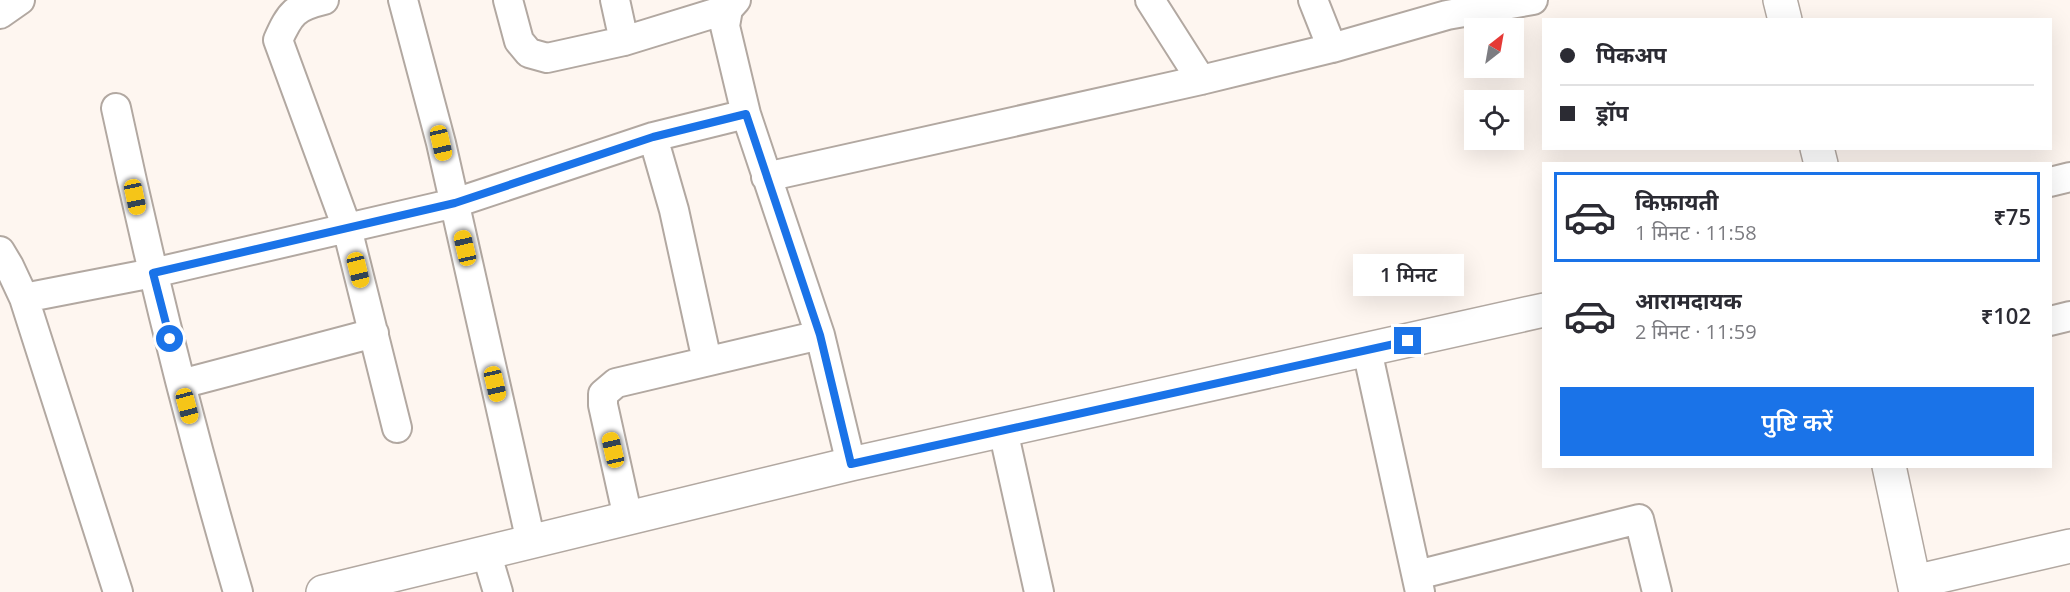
<!DOCTYPE html>
<html lang="hi">
<meta charset="utf-8">
<style>
body{margin:0;font-family:"Open Sans","Noto Sans Devanagari",sans-serif;background:#f2f2f3;color:#2b2b33;height:100vh;display:flex;flex-direction:column;font-size:22px;white-space:nowrap}
*{box-sizing:border-box;margin:0}
p{font-size:20px;color:#7c7c81}
.icon{flex:none;width:33px;height:33px;fill:none;stroke:currentColor;stroke-width:2;stroke-linecap:round;stroke-linejoin:round}
.map{position:relative;flex:1;overflow:hidden}
.details{position:absolute;left:1542px;top:162px;width:510px;height:306px;display:flex;flex-direction:column;background:#fff;border-radius:0px;box-shadow:0 6px 24px #0002}
.details>*{flex:none}
.guide{position:absolute;left:1542px;top:18px;width:510px;height:132px;border-radius:0px;box-shadow:0 6px 24px #0002;display:grid;align-content:center;height:132px;padding:0 18px;background:#fff}
.needle{width:39px;rotate:31deg}
.tools{position:absolute;left:1464px;top:18px;display:grid;gap:12px}
.tools a{display:grid;place-items:center;width:60px;height:60px;border-radius:0px;background:#fff;box-shadow:0 6px 24px #0002;font-size:30px}
.end{position:absolute;width:27px;height:27px;margin:-14px;border:8px solid #1a73e8;background:#fff;box-shadow:0 0 0 3px #fff}
.from{border-radius:50%}
.bubble{position:absolute;height:42px;border-radius:0px;background:#fff;box-shadow:0 6px 24px #0002;font-size:20px;font-weight:600;line-height:42px;text-align:center}
.car{position:absolute;width:18px;height:36px;margin:-18px -9px;border-radius:8px;box-shadow:0 0 4px 2px #0007;background:linear-gradient(#f5c518 24%,#345 0 40%,#f5c518 0 76%,#345 0 86%,#f5c518 0)}
.guide b{display:flex;align-items:center;gap:21px;height:57px;font-size:22px}
.guide b+b{border-top:2px solid #e1e1e2}
.guide i{width:15px;height:15px;background:#2b2b33}
ul{padding:10px 0 0;list-style:none}
li{display:flex;align-items:center;gap:18px;height:90px;margin:0 12px 9px;padding:0 6px;border:3px solid transparent;border-radius:0px}
li div{flex:1}
li b{display:block;font-size:22px}
li em{font-style:normal;font-weight:600}
li.current{border-color:#1a73e8}
li>.icon{width:54px;height:54px;stroke-width:1.5}
.button{display:flex;gap:12px;margin-top:auto;padding:12px 18px}
.button a{flex:1;height:69px;border-radius:0px;background:#1a73e8;color:#fff;font-size:24px;font-weight:600;line-height:69px;text-align:center}
.map>svg:first-child{display:block}
.lines{fill:none;stroke-linecap:round;stroke-linejoin:round}
.minor-casing{stroke:#b2a8a1;stroke-width:32}
.tertiary-casing{stroke:#b2a8a1;stroke-width:36}
.minor{stroke:#fff;stroke-width:28}
.tertiary{stroke:#fff;stroke-width:33}
.route{stroke:#1a73e8;stroke-width:8}
</style>
<div class="map">
<svg width="2070" height="592" viewBox="0 0 2070 592">
<rect width="100%" height="100%" fill="#fef6f0"/>
<g class="lines">
<defs>
<path id="minor" d="M324,0C295,7 290,13 278,40L347,228L397,428
M403,0L441,143L531,542
M508,0L519,41L529,53L547,58L624,41L728,9
M615,0L624,41
M736,0L728,9L725,26L746,114L820,335L851,464
M1150,0L1201,80
M1313,0L1332,48
M0,14L20,0
M116,108C151,271 191,432 238,592
M653,137L674,210L707,361
M766,177L1201,80L1332,48L1447,15L1533,0
M2050,182L2070,177
M0,251L9,266L24,298L118,592
M24,298L153,273L455,203L653,137L746,114
M2050,321L2070,316
M1367,350L1420,592
M181,384L374,333
M1003,430L1039,592
M628,518L603,405V394L616,383L820,335
M486,552L498,592
M1417,575L1639,519L1657,592"/>
<path id="tertiary" d="M1780,0L1785,20
M1817,148L1821,164
M1889,466L1916,592
M1914,582L2070,546
M323,592L851,464L1544,310"/>
</defs>
<!-- minor casing -->
<use href="#minor" class="minor-casing"/>
<!-- tertiary casing -->
<use href="#tertiary" class="tertiary-casing"/>
<!-- minor -->
<use href="#minor" class="minor"/>
<!-- tertiary -->
<use href="#tertiary" class="tertiary"/>
</g>
<g class="lines">
<!-- route -->
<path class="route" d="M170,339L153,273L455,203L653,137L746,114L820,335L851,464L1408,341"/>
</g>
</svg>
<div class="tools">
<a><svg class="needle" viewBox="-14 -14 28 28"><path d="M0-13l5 13h-10z" fill="#e53935"/><path d="M0 13l5-13h-10z" fill="#7c7c81"/></svg></a>
<a><svg class="icon" aria-label="locate" viewBox="0 0 24 24"><circle cx="12" cy="12" r="6"/><path d="M12 2v4M12 18v4M2 12h4M18 12h4"/></svg></a>
</div>
<i class="end from" style="left:170px;top:339px"></i>
<i class="end" style="left:1408px;top:341px"></i>
<div class="bubble" style="left:1353px;top:254px;width:111px">1 मिनट</div>
<i class="car" style="left:441px;top:143px;rotate:167deg"></i>
<i class="car" style="left:135px;top:197px;rotate:168deg"></i>
<i class="car" style="left:465px;top:248px;rotate:347deg"></i>
<i class="car" style="left:358px;top:270px;rotate:166deg"></i>
<i class="car" style="left:495px;top:384px;rotate:167deg"></i>
<i class="car" style="left:187px;top:406px;rotate:165deg"></i>
<i class="car" style="left:613px;top:450px;rotate:347deg"></i>
<div class="guide">
<b><i class="from"></i>पिकअप</b>
<b><i></i>ड्रॉप</b>
</div>
<section class="details">
<ul>
<li class="current"><svg class="icon" aria-label="car" viewBox="0 0 24 24"><path d="M5 17H2v-5l4-1 3-4h7l3 4 3 1v5h-3M9 17h6M6 11h13"/><circle cx="7" cy="17" r="2"/><circle cx="17" cy="17" r="2"/></svg><div><b>किफ़ायती</b><p>1 मिनट · 11:58</p></div><em>₹75</em></li>
<li><svg class="icon" aria-label="car" viewBox="0 0 24 24"><path d="M5 17H2v-5l4-1 3-4h7l3 4 3 1v5h-3M9 17h6M6 11h13"/><circle cx="7" cy="17" r="2"/><circle cx="17" cy="17" r="2"/></svg><div><b>आरामदायक</b><p>2 मिनट · 11:59</p></div><em>₹102</em></li>
</ul>
<div class="button"><a>पुष्टि करें</a></div>
</section>
</div>
